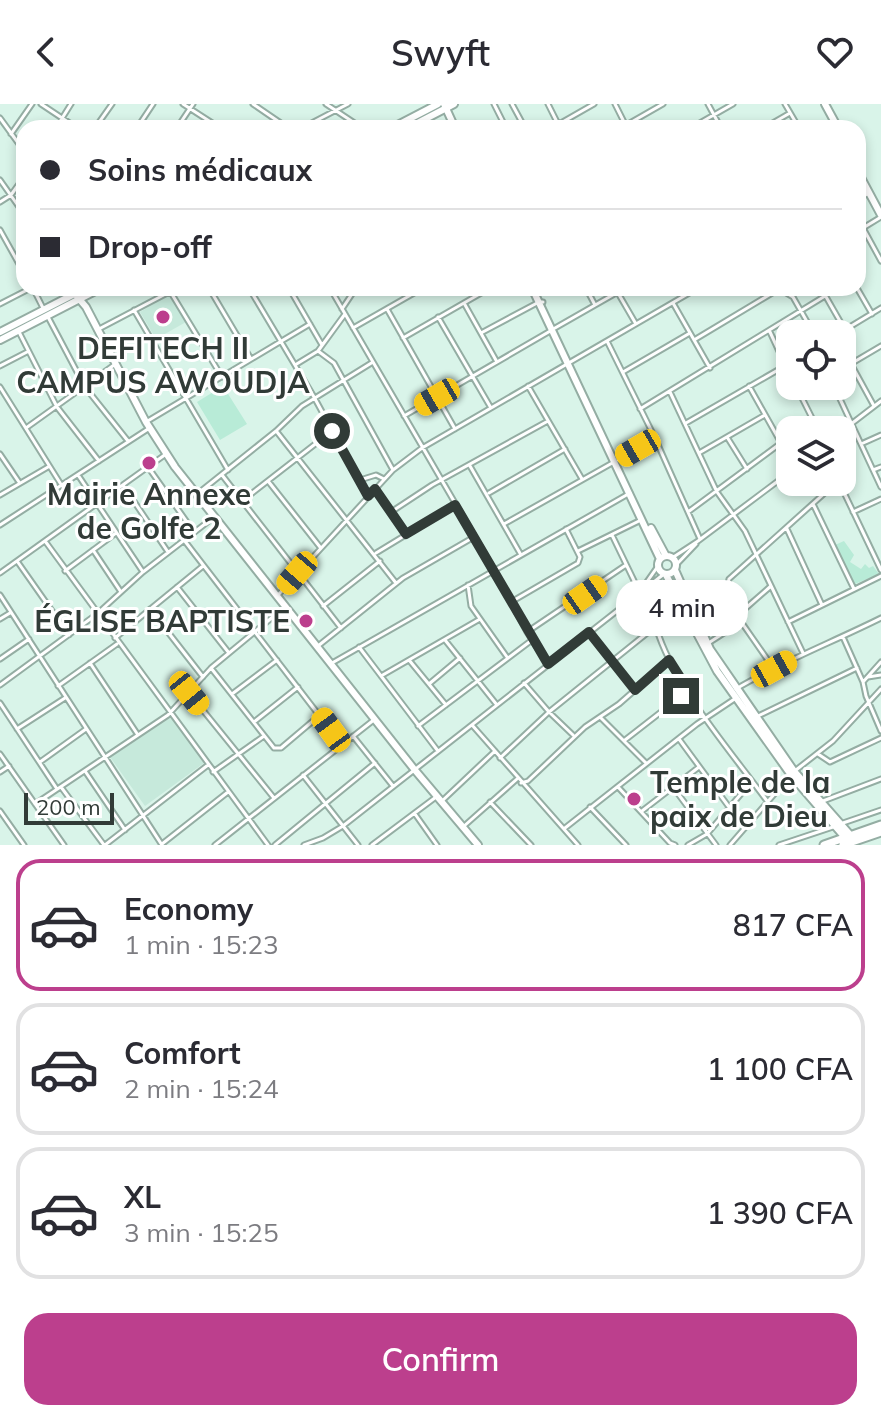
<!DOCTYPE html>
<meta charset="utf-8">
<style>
body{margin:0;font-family:Mulish,sans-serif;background:#f7f7f7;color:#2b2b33;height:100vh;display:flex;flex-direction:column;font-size:30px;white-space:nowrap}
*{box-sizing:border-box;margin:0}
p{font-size:26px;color:#7c7c81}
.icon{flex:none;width:44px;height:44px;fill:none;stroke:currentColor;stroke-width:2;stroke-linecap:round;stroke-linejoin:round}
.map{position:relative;height:741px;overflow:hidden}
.sheet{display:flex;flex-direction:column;background:#fff;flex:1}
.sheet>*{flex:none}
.guide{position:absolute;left:16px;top:16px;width:850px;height:176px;border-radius:24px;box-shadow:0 4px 12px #0003;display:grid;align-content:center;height:176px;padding:0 24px;background:#fff}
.buttons{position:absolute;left:776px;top:216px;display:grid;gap:16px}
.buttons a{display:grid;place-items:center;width:80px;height:80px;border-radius:16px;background:#fff;box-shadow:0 4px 12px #0003;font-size:40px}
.scale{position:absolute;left:24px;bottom:20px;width:90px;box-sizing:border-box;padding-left:8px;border:4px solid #313b37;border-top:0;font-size:22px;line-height:28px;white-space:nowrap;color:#313b37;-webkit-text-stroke:6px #fff;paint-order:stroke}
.end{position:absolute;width:36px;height:36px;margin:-18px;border:10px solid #313b37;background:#fff;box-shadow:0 0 0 4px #fff}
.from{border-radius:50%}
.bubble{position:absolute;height:56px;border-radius:24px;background:#fff;box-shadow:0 4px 12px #0003;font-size:26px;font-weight:600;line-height:56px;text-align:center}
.car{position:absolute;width:24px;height:48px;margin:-24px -12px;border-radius:10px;box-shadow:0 0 6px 2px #0007;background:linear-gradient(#f5c518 24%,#345 0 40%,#f5c518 0 76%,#345 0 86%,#f5c518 0)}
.guide b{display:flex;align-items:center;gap:28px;height:76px;font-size:30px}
.guide b+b{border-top:2px solid #e1e1e2}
.guide i{width:20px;height:20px;background:#2b2b33}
ul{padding:14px 0 0;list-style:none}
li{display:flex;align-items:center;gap:24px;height:132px;margin:0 16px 12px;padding:0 8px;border:4px solid #e1e1e2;border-radius:24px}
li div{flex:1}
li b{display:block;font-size:30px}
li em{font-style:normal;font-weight:600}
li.current{border-color:#bc3f8d}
li>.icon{width:72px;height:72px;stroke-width:1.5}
.primary-button{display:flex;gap:16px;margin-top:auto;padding:16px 24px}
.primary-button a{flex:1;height:92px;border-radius:24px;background:#bc3f8d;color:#fff;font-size:32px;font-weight:600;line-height:92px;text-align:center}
header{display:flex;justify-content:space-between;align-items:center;height:104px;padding:0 24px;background:#fff;font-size:36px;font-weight:600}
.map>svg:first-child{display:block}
.built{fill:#c6e9db}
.green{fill:#b8ebd7}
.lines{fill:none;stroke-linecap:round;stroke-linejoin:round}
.street-casing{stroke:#94ada3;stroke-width:7}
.secondary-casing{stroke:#94ada3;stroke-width:10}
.primary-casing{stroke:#94ada3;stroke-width:11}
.street{stroke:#fff;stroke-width:3}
.secondary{stroke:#fff;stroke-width:6}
.primary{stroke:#fff;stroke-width:7}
.route{stroke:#313b37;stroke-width:10}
.poi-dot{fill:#bc3f8d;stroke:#fff;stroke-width:3}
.labels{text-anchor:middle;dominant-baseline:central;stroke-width:6;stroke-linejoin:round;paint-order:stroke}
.poi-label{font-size:30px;font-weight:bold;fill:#313b37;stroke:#fff}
</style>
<header><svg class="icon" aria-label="back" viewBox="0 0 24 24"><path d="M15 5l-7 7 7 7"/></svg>Swyft<svg class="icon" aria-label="heart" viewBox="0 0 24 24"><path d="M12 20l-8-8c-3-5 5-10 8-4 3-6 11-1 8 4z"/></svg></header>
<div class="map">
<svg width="881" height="741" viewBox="0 0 881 741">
<rect width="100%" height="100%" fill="#d9f4e9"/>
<!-- built -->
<path class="built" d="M170,190L186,218L156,235L140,208Z
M170,610L204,659L145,702L110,653Z"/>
<!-- green -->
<path class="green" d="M223,282L247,320L220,336L197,298Z
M844,437L854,451L850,458L861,465L865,460L869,464L873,462L879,470L855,480L835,441Z"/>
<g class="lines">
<defs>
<path id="street" d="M41,0L77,24
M183,0L220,24
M253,0L288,24
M326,0L362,24
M494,0L506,24
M512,0L525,24
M548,0L558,20
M615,0L627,24
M708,0L721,24
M785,0L799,24
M0,14L24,47
M56,24L71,0
M95,24L112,0
M137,24L153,0
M177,24L193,0
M302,24L348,0
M552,24L594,0
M621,24L663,0
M691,24L733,0
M764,24L790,9
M11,30L32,0
M0,76L24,110
M858,95L869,89
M0,98L11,91L24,73
M863,124L881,157
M0,126L24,169
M858,127L881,113
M33,184L44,206
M209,184L251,255
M249,184L314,293L368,392
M289,184L322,241
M330,184L494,466L527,528L548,560
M586,184L595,201
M778,184L793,193L814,230
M821,184L845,226
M857,184L872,210
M170,187L222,273
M618,189L636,220
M464,199L497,258
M673,199L710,264
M0,200L31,184
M342,205L356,184
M387,205L455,325
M134,206L228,366
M48,213L85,283L128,337
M438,213L491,304
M353,224L423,184
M555,224L625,184
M97,226L177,184
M19,228L57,303L99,357
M770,228L790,271
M481,229L539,198H543
M838,230L881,204
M403,234L490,184
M694,236L779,185
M607,237L655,334L700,435
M318,247L334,259L393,366
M851,260L874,302
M295,261L318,247L345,210
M0,262L27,248
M842,265L881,242
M623,268L690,229
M528,282L582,375
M749,282L790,355
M796,282L818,326
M834,282L881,383
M0,283L62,382
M670,288L717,388L745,427L803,549
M640,305L825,192
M404,312L552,226
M146,318L310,220
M686,319L790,259
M26,324L114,261
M842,327L881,297
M277,328L396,479
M727,333L747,365
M861,340L881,331
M699,349L765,311
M0,350L19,378
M618,356L655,334
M470,362L521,451
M148,363L194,428
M873,366L881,363
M78,371L143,468
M222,371L341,524
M360,376L376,371L384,375
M268,377L320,443
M839,378L881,466
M123,381L168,448
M375,385L406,430
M489,389L565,345
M0,391L48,363
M196,391L276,327L302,302L373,258
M242,397L332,327
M813,400L854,485
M391,408L432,381L548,317
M688,408L781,339
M853,408L881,395
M504,420L614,358
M0,421L148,325
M787,425L822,501
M612,431L639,487
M184,436L342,641
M45,437L268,741
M93,446L121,488
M578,447L639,417
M376,449L455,401
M672,454L698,437L790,368
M17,457L69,531
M676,461L696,440
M65,467L116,429
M0,469L166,350
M468,481L471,502L507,553
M644,482L658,462
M177,483L229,549
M279,490L393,366L422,344L698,184
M0,491L162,741
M511,498L578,459L580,453L566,425
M323,502L380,457
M150,505L203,573
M739,510L771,482
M0,515L10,509
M788,518L881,472
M742,519L774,565
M656,523C674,583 730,646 767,697
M527,528L626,461
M590,529L635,586
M843,533L863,578L866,592L881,627
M115,534L203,462
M445,536L497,601
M710,538L741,518L726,488L729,475L837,378
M318,542L403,474L474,433
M359,543L438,647
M0,555L29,535
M409,556L446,601
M90,559L138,631
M332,559L630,389
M211,564L274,644H281L320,611
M381,572L480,515
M868,573L881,571
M863,578L881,558
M524,579L549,608L682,501
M429,580L460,554
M0,581L97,510L143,468L214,413
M58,582L117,540
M736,585C783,557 833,538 881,514
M189,589L274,694
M232,590L277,556
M0,599L57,685
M756,613L857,564
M601,614L646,659
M254,618L298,583
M472,621L578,741
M418,622L532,536
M17,625L65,594
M353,632L393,682
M679,635L729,703
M625,636L688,587
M0,650L64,741
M818,650L830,658L881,634
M500,654L549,608L573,631
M40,658L86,625
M796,666L833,637L881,585
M85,667L125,726
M0,668L9,662
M213,668L264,632
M303,671L358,741
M521,679L528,677L585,623L619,600L668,557
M61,683L104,741
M618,683L670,739L675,741
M673,683L716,741
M442,697L495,647
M823,697L881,675
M490,698L531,741
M35,700L168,611L211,564L286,502
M590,703L626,741
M0,707L24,741
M642,707L699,663
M415,710L437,741
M843,719L881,706
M463,723L517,675
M565,724L697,620L736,594
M162,740L228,688
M105,741L208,661
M215,741L375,615
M275,741L375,659
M304,741L323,734L343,722L664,470
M372,741L436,693
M688,741L707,730L752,677
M730,741L791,671
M779,741L836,722"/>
<path id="secondary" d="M444,0L455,24
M825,0L838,24
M392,24L438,0
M408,24L454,0
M858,68L881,111
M532,184L660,455
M75,190L86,203L146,318L175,363L414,665L478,741
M0,228L86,184
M0,236L101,184
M651,424L666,452
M658 461a9 9 0 1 1 18 0a9 9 0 1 1-18 0Z
M675,466L710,545L794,667L853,734
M666,471L717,567L791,671L848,737"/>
<path id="primary" d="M824,741L881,721
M843,741L881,728"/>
</defs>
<!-- street casing -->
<use href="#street" class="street-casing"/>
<!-- secondary casing -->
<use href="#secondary" class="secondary-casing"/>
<!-- primary casing -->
<use href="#primary" class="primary-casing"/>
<!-- street -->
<use href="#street" class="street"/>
<!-- secondary -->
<use href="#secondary" class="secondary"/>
<!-- primary -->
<use href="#primary" class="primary"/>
</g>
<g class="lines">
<!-- route -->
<path class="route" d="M332,327L368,392L375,385L406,430L455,401L548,560L589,528L635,586L669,556L688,586L681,592"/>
</g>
<!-- markers -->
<g class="poi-dot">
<circle cx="163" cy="213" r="8"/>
<circle cx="149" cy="359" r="8"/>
<circle cx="306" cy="517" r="8"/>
<circle cx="634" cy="695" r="8"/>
</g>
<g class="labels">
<!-- poi labels -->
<g class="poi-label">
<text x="163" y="244">DEFITECH II<tspan x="163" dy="34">CAMPUS AWOUDJA</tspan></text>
<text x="149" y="390">Mairie Annexe<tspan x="149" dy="34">de Golfe 2</tspan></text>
<text x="290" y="517" text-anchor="end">ÉGLISE BAPTISTE</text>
<text x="650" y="678" text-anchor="start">Temple de la<tspan x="650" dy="34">paix de Dieu</tspan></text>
</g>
</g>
</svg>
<div class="buttons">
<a><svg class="icon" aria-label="locate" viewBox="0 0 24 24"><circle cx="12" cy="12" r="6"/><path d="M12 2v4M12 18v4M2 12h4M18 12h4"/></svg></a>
<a><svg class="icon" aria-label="layers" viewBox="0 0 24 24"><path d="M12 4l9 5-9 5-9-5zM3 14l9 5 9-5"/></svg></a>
</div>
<div class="scale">200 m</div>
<i class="end from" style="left:332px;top:327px"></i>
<i class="end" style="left:681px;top:592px"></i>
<div class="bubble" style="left:616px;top:476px;width:132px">4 min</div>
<i class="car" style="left:437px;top:293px;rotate:240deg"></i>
<i class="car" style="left:638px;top:344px;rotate:240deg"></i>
<i class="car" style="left:297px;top:469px;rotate:221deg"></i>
<i class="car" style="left:585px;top:491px;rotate:55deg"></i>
<i class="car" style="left:774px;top:565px;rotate:61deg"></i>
<i class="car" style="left:189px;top:589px;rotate:141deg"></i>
<i class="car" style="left:331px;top:626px;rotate:324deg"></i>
<div class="guide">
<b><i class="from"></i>Soins médicaux</b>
<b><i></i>Drop-off</b>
</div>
</div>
<section class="sheet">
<ul>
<li class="current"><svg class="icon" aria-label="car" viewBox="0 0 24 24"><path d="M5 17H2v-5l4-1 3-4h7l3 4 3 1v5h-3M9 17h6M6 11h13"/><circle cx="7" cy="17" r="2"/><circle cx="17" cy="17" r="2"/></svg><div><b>Economy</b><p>1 min · 15:23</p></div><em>817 CFA</em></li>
<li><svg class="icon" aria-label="car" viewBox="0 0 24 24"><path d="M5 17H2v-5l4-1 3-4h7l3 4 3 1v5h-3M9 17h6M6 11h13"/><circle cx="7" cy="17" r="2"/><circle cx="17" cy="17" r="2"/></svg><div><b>Comfort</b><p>2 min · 15:24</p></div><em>1 100 CFA</em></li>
<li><svg class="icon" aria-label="car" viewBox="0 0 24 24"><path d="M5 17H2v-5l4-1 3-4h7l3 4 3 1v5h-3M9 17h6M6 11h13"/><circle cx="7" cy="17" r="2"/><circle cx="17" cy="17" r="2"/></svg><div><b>XL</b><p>3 min · 15:25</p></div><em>1 390 CFA</em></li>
</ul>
<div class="primary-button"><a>Confirm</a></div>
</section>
